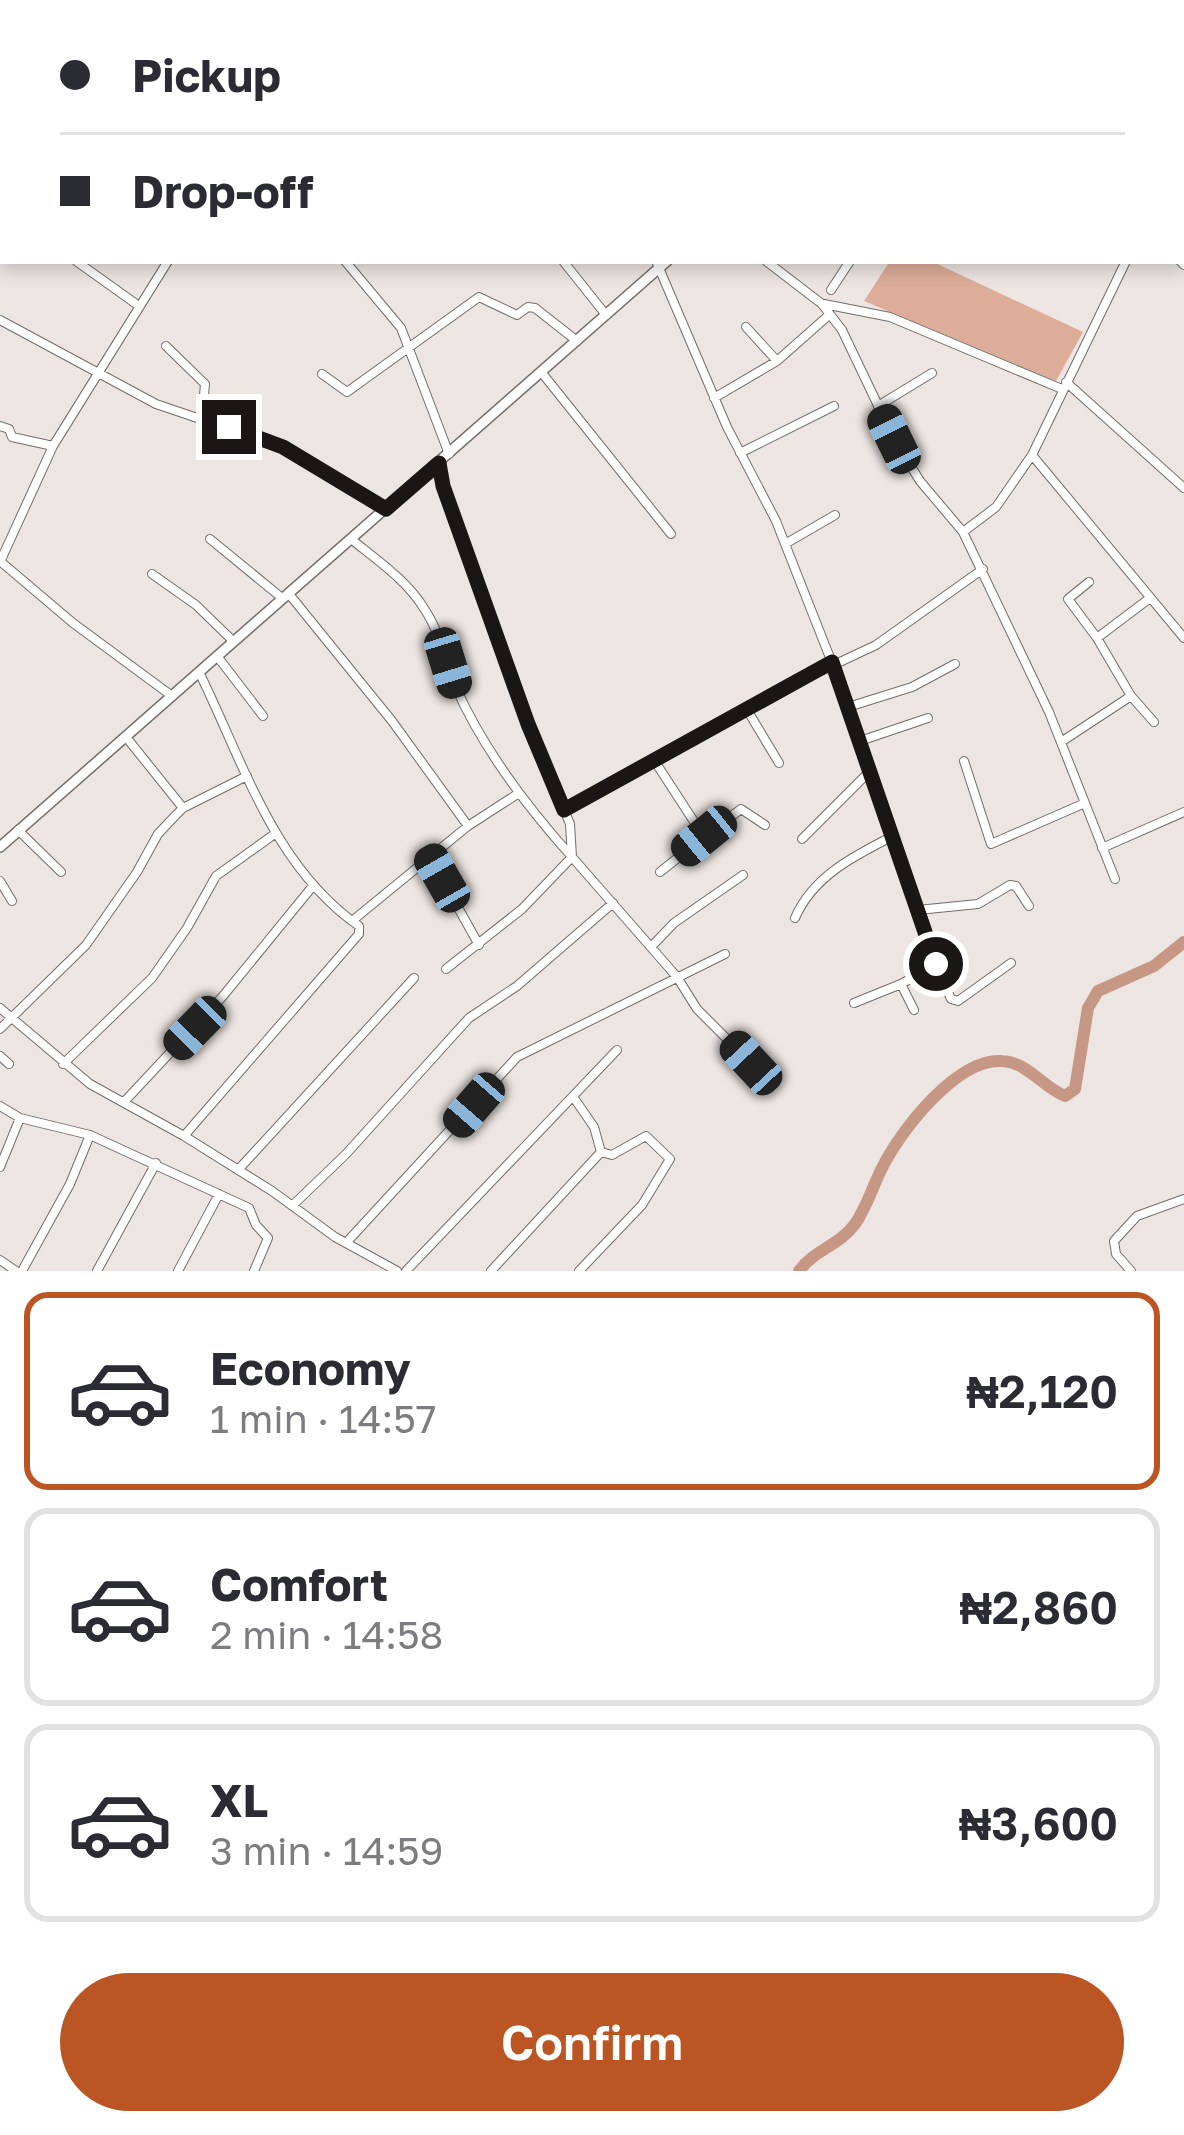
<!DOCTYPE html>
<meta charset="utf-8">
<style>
body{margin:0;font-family:"Golos Text",sans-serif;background:#f7f7f7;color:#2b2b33;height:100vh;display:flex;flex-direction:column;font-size:45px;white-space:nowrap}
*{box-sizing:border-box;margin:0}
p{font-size:39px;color:#7c7c81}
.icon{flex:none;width:66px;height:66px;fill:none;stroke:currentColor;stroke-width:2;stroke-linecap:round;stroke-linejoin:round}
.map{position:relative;height:1271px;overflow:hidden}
.side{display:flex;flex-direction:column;background:#fff;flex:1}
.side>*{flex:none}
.banner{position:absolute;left:0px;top:0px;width:1185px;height:264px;box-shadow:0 6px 18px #0003;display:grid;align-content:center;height:264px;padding:0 60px;background:#fff}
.end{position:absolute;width:54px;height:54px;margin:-27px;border:15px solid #191615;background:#fff;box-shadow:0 0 0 6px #fff}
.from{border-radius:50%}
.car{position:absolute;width:36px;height:72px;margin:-36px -18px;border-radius:15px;box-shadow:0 0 9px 3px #0007;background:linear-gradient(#222 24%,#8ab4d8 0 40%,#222 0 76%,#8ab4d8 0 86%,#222 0)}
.banner b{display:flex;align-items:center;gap:42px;height:114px;font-size:45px}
.banner b+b{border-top:3px solid #e1e1e2}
.banner i{width:30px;height:30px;background:#2b2b33}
ul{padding:21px 0 0;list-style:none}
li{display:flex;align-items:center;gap:36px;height:198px;margin:0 24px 18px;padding:0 36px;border:6px solid #e1e1e2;border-radius:24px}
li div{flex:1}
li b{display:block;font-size:45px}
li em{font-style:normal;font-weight:600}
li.current{border-color:#bb5624}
li>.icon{width:108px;height:108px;stroke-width:1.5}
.button{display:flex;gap:24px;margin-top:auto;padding:24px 60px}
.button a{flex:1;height:138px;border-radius:72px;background:#bb5624;color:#fff;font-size:48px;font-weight:600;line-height:138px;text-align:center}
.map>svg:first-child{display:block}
.forest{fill:#ddad99}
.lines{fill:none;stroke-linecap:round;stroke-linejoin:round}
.river{stroke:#c69784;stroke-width:12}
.minor-casing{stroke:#736c69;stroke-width:10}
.major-casing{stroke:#736c69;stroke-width:12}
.minor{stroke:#fff;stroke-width:8}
.major{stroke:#fff;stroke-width:9}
.route{stroke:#191615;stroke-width:15}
</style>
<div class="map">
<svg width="1184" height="1271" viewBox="0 0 1184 1271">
<rect width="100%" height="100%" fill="#ede5e2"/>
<!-- forest -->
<path class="forest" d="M890,261H931L1083,332L1056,381L864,301Z"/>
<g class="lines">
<!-- river -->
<path class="river" d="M799,1271C814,1250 840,1245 855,1224C867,1207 873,1185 883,1166C902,1129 957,1058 1002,1061C1028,1062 1042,1087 1065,1096L1075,1089L1088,1008L1098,991L1154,966L1184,942"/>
<defs>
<path id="minor" d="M124,0L130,3
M331,0L335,3
M424,0L426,3
M496,0L497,3
M563,0L567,3
M850,0L855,3
M206,3V0
M348,3L355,0
M0,22L3,26
M1182,109L1184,110
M0,206L3,209
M1182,221L1184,218
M76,261L139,306
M345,261L401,328L449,454
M563,261L606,315
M656,261L727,427L776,521L838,678L937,960L936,965L901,984
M766,261L822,304L842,330L894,439L920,481L963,532L1049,712L1115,879
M1180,261L1184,265
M831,290L850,261
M824,304L890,317L1062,389
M0,320L156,404L283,447L385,509
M746,327L777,361
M166,346L205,384L202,418
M542,373L671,534
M322,374L347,392L479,297L517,315L528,307L535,308L577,341
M1066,382L1184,488
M714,398L777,361L829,315
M878,406L932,373
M0,426L9,429L12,437L53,446
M740,453L834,406
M1032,455L1184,638
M439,463L443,486L528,724L570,824L572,857L677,977L697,1009L751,1063
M963,532L996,507L1032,455L1126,261
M210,539L282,598
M351,539C377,560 408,581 425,610C441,634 445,662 456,688C484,750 527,807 572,857L522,909L446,969
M785,544L835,515
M0,561L73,623L172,696
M0,562L53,446L168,261
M152,574L196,605L233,641
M1089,582L1068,599L1097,638L1131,696
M289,594L392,721L468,826
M1097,638L1150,598
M217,656L263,716
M848,707L912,687L955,664
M746,708L779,763
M126,737L183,808
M860,741L928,718
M1061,742L1131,696L1154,722
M654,760L704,837L741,809L765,825
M964,761L991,844L1085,803
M564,810L774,693L876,645L983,569
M18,830L61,872
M802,839L870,771
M1102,848L1184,812
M429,856L479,945
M660,872L704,837
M0,881L12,901
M918,910L978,904L1010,885L1016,886L1029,906
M795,918C813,876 854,856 893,836
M352,921L468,826L519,793
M651,947L674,923L743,875
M936,965L951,999L958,1001L1011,963
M854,1003L901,984L914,1010
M0,1008L90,1084L184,1136L272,1191L335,1237L397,1271
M0,1029L86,945L137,872L158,834L174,817L183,808L247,776
M0,1056L9,1064
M63,1064L152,978L187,928L216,876L276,833
M574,1098L594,1127L601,1152L612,1155L646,1136L670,1159L642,1205L579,1271
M124,1102L223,996L312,887
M0,1106L20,1118L90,1135L249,1208L256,1225L268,1238L254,1271
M184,1136L359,934V926C273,866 243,761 199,672
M0,1167L20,1118
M238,1170L414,978
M293,1205L346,1154L469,1018L517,986L613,903
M346,1243L517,1057L725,954
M0,1260L16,1271
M22,1271L70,1184L90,1135
M97,1271L156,1163
M178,1271L219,1194
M406,1271L617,1050
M491,1271L601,1152
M1131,1271L1116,1254L1114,1241L1137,1216L1184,1199"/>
<path id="major" d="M866,3L868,0
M0,847L667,261"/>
</defs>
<!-- minor casing -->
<use href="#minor" class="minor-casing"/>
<!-- major casing -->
<use href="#major" class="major-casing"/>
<!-- minor -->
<use href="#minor" class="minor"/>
<!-- major -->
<use href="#major" class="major"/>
</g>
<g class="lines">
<!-- route -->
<path class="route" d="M229,427L283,447L386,509L439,463L443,486L528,724L564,810L832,662L936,964"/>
</g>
</svg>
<i class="end from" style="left:936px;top:964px"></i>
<i class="end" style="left:229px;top:427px"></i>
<i class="car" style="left:894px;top:439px;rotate:334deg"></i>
<i class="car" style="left:448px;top:663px;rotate:163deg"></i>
<i class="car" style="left:704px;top:836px;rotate:231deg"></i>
<i class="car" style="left:442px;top:878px;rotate:330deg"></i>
<i class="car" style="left:195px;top:1028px;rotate:224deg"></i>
<i class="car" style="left:751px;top:1063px;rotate:317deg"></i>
<i class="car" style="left:474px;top:1105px;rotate:221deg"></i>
<div class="banner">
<b><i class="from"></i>Pickup</b>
<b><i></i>Drop-off</b>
</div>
</div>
<section class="side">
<ul>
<li class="current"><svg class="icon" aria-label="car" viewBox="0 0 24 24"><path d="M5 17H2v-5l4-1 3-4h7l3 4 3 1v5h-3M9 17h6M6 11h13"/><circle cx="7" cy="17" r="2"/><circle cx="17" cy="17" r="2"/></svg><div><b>Economy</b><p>1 min · 14:57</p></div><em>₦2,120</em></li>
<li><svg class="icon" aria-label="car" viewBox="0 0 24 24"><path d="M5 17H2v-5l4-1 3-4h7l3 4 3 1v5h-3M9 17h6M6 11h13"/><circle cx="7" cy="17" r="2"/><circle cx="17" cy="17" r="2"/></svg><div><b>Comfort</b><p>2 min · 14:58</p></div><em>₦2,860</em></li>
<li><svg class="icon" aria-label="car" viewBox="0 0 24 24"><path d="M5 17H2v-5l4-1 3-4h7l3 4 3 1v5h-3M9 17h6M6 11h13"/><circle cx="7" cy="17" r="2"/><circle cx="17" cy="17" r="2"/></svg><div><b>XL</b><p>3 min · 14:59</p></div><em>₦3,600</em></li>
</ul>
<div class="button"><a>Confirm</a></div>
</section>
